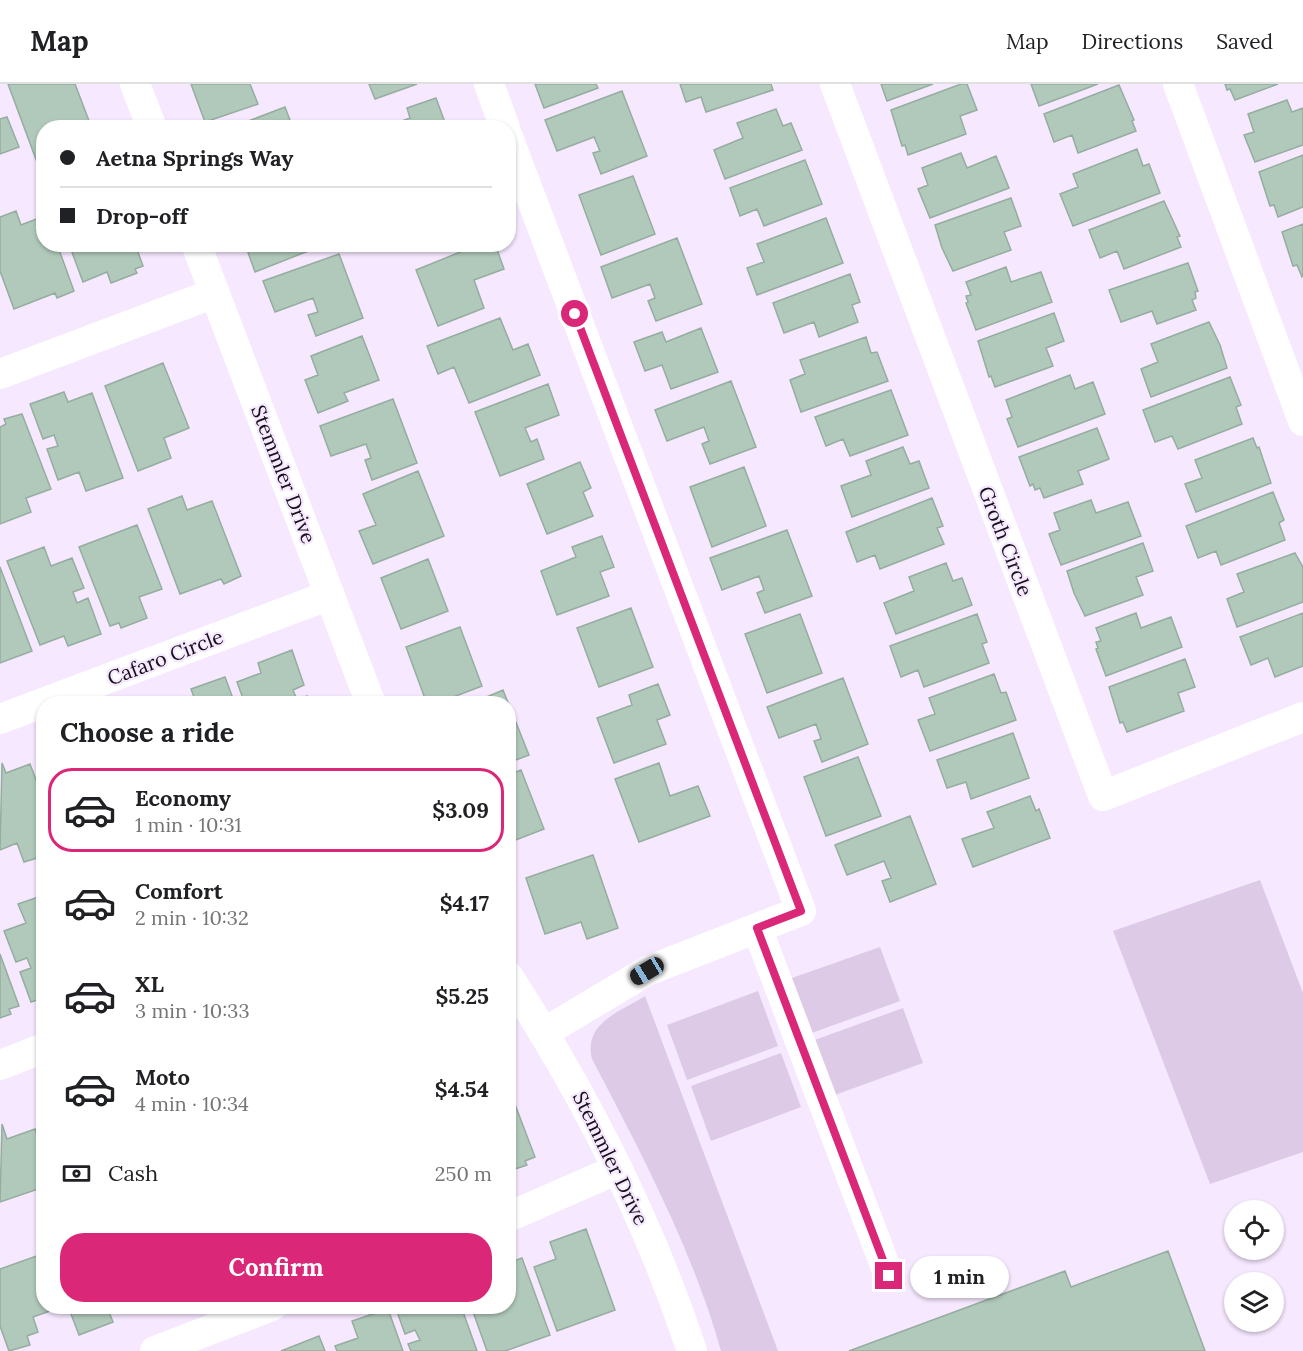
<!DOCTYPE html>
<meta charset="utf-8">
<style>
body{margin:0;font-family:Lora,serif;background:#f2f2f2;color:#202124;height:100vh;display:flex;flex-direction:column;font-size:22px;white-space:nowrap}
*{box-sizing:border-box;margin:0}
p{font-size:20px;color:#757577}
.icon{flex:none;width:33px;height:33px;fill:none;stroke:currentColor;stroke-width:2;stroke-linecap:round;stroke-linejoin:round}
.map{position:relative;flex:1;overflow:hidden}
.details{position:absolute;left:36px;top:612px;width:480px;height:618px;display:flex;flex-direction:column;background:#fff;border-radius:24px;box-shadow:0 2px 4px #0004}
.details>*{flex:none}
.hud{position:absolute;left:36px;top:36px;width:480px;height:132px;border-radius:24px;box-shadow:0 2px 4px #0004;display:grid;align-content:center;height:132px;padding:0 24px;background:#fff}
.controls{position:absolute;left:1224px;top:1116px;display:grid;gap:12px}
.controls a{display:grid;place-items:center;width:60px;height:60px;border-radius:50%;background:#fff;box-shadow:0 2px 4px #0004;font-size:30px}
.end{position:absolute;width:27px;height:27px;margin:-14px;border:8px solid #db2777;background:#fff;box-shadow:0 0 0 3px #fff}
.from{border-radius:50%}
.bubble{position:absolute;height:42px;border-radius:21px;background:#fff;box-shadow:0 2px 4px #0004;font-size:20px;font-weight:700;line-height:42px;text-align:center}
.car{position:absolute;width:18px;height:36px;margin:-18px -9px;border-radius:8px;box-shadow:0 0 4px 2px #0007;background:linear-gradient(#222 24%,#8ab4d8 0 40%,#222 0 76%,#8ab4d8 0 86%,#222 0)}
.hud b{display:flex;align-items:center;gap:21px;height:57px;font-size:22px}
.hud b+b{border-top:2px solid #e0e0e0}
.hud i{width:15px;height:15px;background:#202124}
ul{padding:0;list-style:none}
li{display:flex;align-items:center;gap:18px;height:84px;margin:0 12px 9px;padding:0 12px;border:3px solid transparent;border-radius:24px}
li div{flex:1}
li b{display:block;font-size:22px}
li em{font-style:normal;font-weight:700}
li.on{border-color:#db2777}
li>.icon{width:54px;height:54px;stroke-width:1.5}
h2{padding:0 24px;font-size:27px;line-height:72px}
.pay{display:flex;align-items:center;gap:15px;height:66px;padding:0 24px;font-size:22px}
.pay p{margin-inline-start:auto}
.button{display:flex;gap:12px;margin-top:auto;padding:12px 24px}
.button a{flex:1;height:69px;border-radius:24px;background:#db2777;color:#fff;font-size:24px;font-weight:700;line-height:69px;text-align:center}
header{display:flex;align-items:center;gap:36px;box-sizing:border-box;height:84px;padding:0 30px;background:#fff;border-bottom:2px solid #e0e0e0}
header strong{font-size:28px}
nav{display:flex;gap:33px;margin-inline-start:auto;font-size:21px}
.map>svg:first-child{display:block}
.grass{fill:#dccae7}
.building{fill:#b1c9bb;stroke:#95ad9f;stroke-width:1.5}
.lines{fill:none;stroke-linecap:round;stroke-linejoin:round}
.minor{stroke:#fff;stroke-width:30}
.route{stroke:#db2777;stroke-width:8}
.labels{text-anchor:middle;dominant-baseline:central;stroke-width:4.5;stroke-linejoin:round;paint-order:stroke}
.street-label{font-size:20px;fill:#151017;stroke:#f6e8ff}
</style>
<header>
<strong>Map</strong>
<nav><a>Map</a><a>Directions</a><a>Saved</a></nav>
</header>
<div class="map">
<svg width="1303" height="1267" viewBox="0 0 1303 1267">
<rect width="100%" height="100%" fill="#f6e8ff"/>
<!-- grass -->
<path class="grass" d="M1260,796L1303,909V1068L1210,1100L1113,847Z
M880,863L900,917L809,950L789,895Z
M758,907L778,962L687,996L667,941Z
M645,912L778,1267H721C692,1164 641,1069 592,975C583,939 620,928 645,912Z
M903,924L923,979L832,1012L812,957Z
M781,969L801,1023L711,1057L691,1002Z"/>
<!-- building -->
<path class="building" d="M8,0H75L91,42L44,44V76L37,78Z
M191,0H250L258,20L205,38Z
M369,0H417L375,15Z
M535,0H596L598,4L544,24Z
M680,0H771L773,6L706,28L701,13L686,18Z
M881,0H933L887,17Z
M961,0H967L977,26L960,32L966,50L908,71L905,61L902,62L891,26Z
M1031,0H1098L1039,22Z
M1225,0H1278L1235,16L1230,5L1227,6Z
M1119,1L1134,36L1132,37L1136,47L1078,69L1072,51L1054,58L1044,30Z
M622,7L647,72L601,90L593,69L600,67L594,53L557,67L545,36Z
M436,14L447,44H383L410,34L407,24Z
M1287,16L1292,28L1303,24V61L1255,78L1244,51L1254,48L1248,30Z
M285,23L293,44H230Z
M776,25L783,42L791,39L802,66L725,95L714,66L743,54L737,39Z
M7,33L19,63L0,70V35Z
M1137,65L1143,82L1149,80L1160,109L1073,142L1060,110L1078,103L1073,90Z
M961,69L967,84L996,72L1009,104L930,134L918,105L928,101L922,84Z
M1303,71V123L1278,133L1274,121L1270,122L1259,88Z
M805,76L822,120L764,142L757,125L740,132L730,104Z
M633,92L655,150L601,171L579,111Z
M1011,114L1021,142L1004,148L1011,166L953,187L942,164L935,141Z
M1164,117L1180,152L1177,153L1181,163L1124,185L1117,167L1100,174L1089,146Z
M16,127L21,141L44,132V160H57L74,207L57,214L55,209L14,225L0,187V133Z
M826,134L843,179L757,211L747,184L764,178L757,160Z
M1303,140V192L1302,193L1297,181L1293,182L1282,148Z
M677,154L702,220L656,237L648,217L655,214L650,200L612,214L601,183Z
M69,160H135L143,182L135,185L137,189L111,199L107,188L83,198Z
M245,160H326L255,188Z
M480,160H495L504,185L474,196L484,224L438,242L416,186Z
M339,170L363,234L316,252L308,231L318,228L313,214L275,228L263,197Z
M1188,179L1198,207L1195,208L1196,214L1192,216L1196,226L1157,240L1152,227L1121,238L1109,206Z
M1006,183L1011,198L1041,188L1052,218L976,246L966,219L968,218L966,212L971,211L966,198Z
M850,190L860,218L852,221L858,238L819,253L814,238L784,249L773,219Z
M1054,229L1064,257L1046,264L1053,282L995,303L991,292L989,293L978,257Z
M500,234L513,266L528,260L540,291L469,319L454,283L438,290L427,262Z
M1209,238L1220,261L1227,284L1151,313L1141,285L1158,278L1151,260Z
M701,244L718,288L671,305L662,281L645,287L634,258L662,248L666,258Z
M362,252L379,296L344,309L348,317L318,329L305,296L318,291L311,272Z
M866,253L871,269L877,268L888,297L801,328L790,296L805,290L800,276Z
M163,279L189,344L164,354L171,374L138,387L105,302Z
M1070,291L1075,305L1093,298L1105,330L1018,363L1007,335L1012,333L1006,316Z
M1230,293L1241,321L1236,323L1242,340L1178,365L1172,352L1155,358L1143,326Z
M731,297L756,363L710,380L702,360L709,357L704,343L667,357L655,326Z
M548,300L559,331L525,344L531,358L537,355L544,375L500,392L475,328Z
M891,306L908,351L850,372L843,355L826,362L815,333Z
M64,308L68,318L92,309L123,394L86,407L79,388L58,396L47,365L58,362L54,351L43,355L30,320Z
M393,315L417,379L372,396L365,376L371,374L366,360L331,372L320,342Z
M22,330L51,405L26,414L31,428L0,440V343L6,340L4,335Z
M1097,344L1109,375L1078,387L1083,400L1044,414L1040,404L1035,406L1033,400L1030,402L1019,373Z
M1253,354L1257,364L1259,363L1271,399L1196,428L1185,400L1202,394L1195,376Z
M903,363L910,380L919,377L929,404L852,433L841,402L871,391L866,377Z
M580,378L591,404L583,408L593,432L547,450L527,400Z
M744,383L766,442L712,463L690,403Z
M418,387L444,452L373,480L359,447L376,441L363,410Z
M1273,408L1284,436L1279,439L1285,456L1221,481L1216,467L1198,474L1186,442Z
M182,412L187,426L212,417L241,492L224,500L221,495L180,510L148,425Z
M932,414L943,442L937,444L944,460L880,485L875,471L857,478L846,448Z
M1091,416L1096,429L1128,418L1141,452L1061,481L1049,450L1060,446L1054,429Z
M137,441L162,505L139,513L147,534L121,544L119,539L110,542L79,463Z
M787,446L812,512L765,529L757,509L764,506L759,492L722,506L710,474Z
M602,452L614,483L600,488L609,512L557,531L541,487L576,473L572,463Z
M1143,459L1153,487L1136,493L1143,511L1085,532L1074,509L1067,487Z
M44,463L51,482L72,474L84,504L73,508L77,519L88,514L101,550L68,562L64,552L40,561L7,477Z
M1295,469L1303,483V518L1237,543L1227,515L1244,508L1237,490Z
M428,475L448,527L401,545L381,494Z
M946,479L953,497L962,494L972,521L896,550L884,519L914,507L909,493Z
M0,483L32,567L0,579Z
M631,524L653,583L599,603L577,544Z
M1136,529L1141,544L1171,533L1182,563L1106,592L1096,565L1098,564L1096,558L1101,557L1096,544Z
M1303,529V582L1275,593L1268,574L1251,581L1240,553Z
M800,530L822,589L767,609L745,550Z
M977,530L987,558L982,560L989,579L924,603L918,586L901,593L890,562Z
M460,543L482,602L435,620H427L406,563Z
M292,566L304,601L293,606L297,616L307,612L310,620H245L237,598L261,589L258,579Z
M1185,575L1195,603L1178,609L1184,627L1127,648L1123,638L1120,639L1109,603Z
M994,590L1001,609L1006,608L1016,636L930,667L918,636L935,630L929,614Z
M225,593L235,620H184L195,616L191,605Z
M843,594L868,660L822,678L814,657L821,655L816,640L779,654L767,623Z
M658,600L670,631L657,636L666,660L614,679L597,634L632,621L629,611Z
M503,606L529,671L508,679V620H470Z
M1013,649L1029,694L971,715L966,698L947,704L937,676Z
M858,673L881,732L826,752L804,693Z
M2,679L6,689L30,680L44,717V772L24,778L17,759L0,766Z
M659,679L670,712L698,702L710,732L639,758L615,695Z
M521,686L544,745L508,759V691Z
M1030,712L1036,727L1039,725L1050,754L973,783L962,755L994,744L987,728Z
M910,732L936,800L890,818L882,797L891,794L884,777L847,791L835,761Z
M593,771L618,844L587,855L581,838L545,850L526,794Z
M44,811V919H42L40,915L31,918L20,888L31,884L27,874L16,878L4,847L26,839L18,820Z
M0,870L19,922L9,925L11,930L0,934Z
M508,1002L535,1073L525,1077L527,1081L512,1086L511,1083L508,1084Z
M2,1040L7,1055L35,1045L44,1069V1103L0,1118Z
M586,1145L615,1226L557,1247L534,1183L556,1175L550,1158Z
M1168,1167L1205,1267H849L1065,1187L1071,1203Z
M42,1170L44,1222L61,1223L33,1233L38,1248L27,1252L30,1261L9,1267L0,1242V1185Z
M522,1174L550,1251L505,1267H487L471,1222H508V1179Z
M68,1222H124L109,1228L113,1238L79,1251Z
M395,1222H461L477,1267H411L408,1260L420,1256L415,1246L405,1250Z
M388,1225L403,1267H337L335,1262L358,1254L352,1237Z
M319,1252L325,1267H281Z"/>
<g class="lines">
<!-- minor -->
<path class="minor" d="M135,0L152,44
M489,0L505,44
M835,0L1103,712L1303,633
M1178,0L1303,337
M508,53L801,827L647,887L545,948
M196,160L371,620
M0,290L215,209
M0,635L330,511
M757,844L889,1192
M508,892C584,1009 648,1134 692,1267
M0,981L44,964
M508,1133L618,1085
M155,1267L272,1222"/>
</g>
<g class="lines">
<!-- route -->
<path class="route" d="M575,230L801,827L757,844L889,1192"/>
</g>
<g class="labels">
<!-- street labels -->
<g class="street-label">
<text transform="translate(284 390) rotate(69)">Stemmler Drive</text>
<text transform="translate(1006 457) rotate(69)">Groth Circle</text>
<text transform="translate(165 573) rotate(-21)">Cafaro Circle</text>
<text transform="translate(611 1074) rotate(64)">Stemmler Drive</text>
</g>
</g>
</svg>
<div class="controls">
<a><svg class="icon" aria-label="locate" viewBox="0 0 24 24"><circle cx="12" cy="12" r="6"/><path d="M12 2v4M12 18v4M2 12h4M18 12h4"/></svg></a>
<a><svg class="icon" aria-label="layers" viewBox="0 0 24 24"><path d="M12 4l9 5-9 5-9-5zM3 14l9 5 9-5"/></svg></a>
</div>
<i class="end from" style="left:575px;top:230px"></i>
<i class="end" style="left:889px;top:1192px"></i>
<div class="bubble" style="left:910px;top:1172px;width:99px">1 min</div>
<i class="car" style="left:647px;top:887px;rotate:239deg"></i>
<div class="hud">
<b><i class="from"></i>Aetna Springs Way</b>
<b><i></i>Drop-off</b>
</div>
<section class="details">
<h2>Choose a ride</h2>
<ul>
<li class="on"><svg class="icon" aria-label="car" viewBox="0 0 24 24"><path d="M5 17H2v-5l4-1 3-4h7l3 4 3 1v5h-3M9 17h6M6 11h13"/><circle cx="7" cy="17" r="2"/><circle cx="17" cy="17" r="2"/></svg><div><b>Economy</b><p>1 min · 10:31</p></div><em>$3.09</em></li>
<li><svg class="icon" aria-label="car" viewBox="0 0 24 24"><path d="M5 17H2v-5l4-1 3-4h7l3 4 3 1v5h-3M9 17h6M6 11h13"/><circle cx="7" cy="17" r="2"/><circle cx="17" cy="17" r="2"/></svg><div><b>Comfort</b><p>2 min · 10:32</p></div><em>$4.17</em></li>
<li><svg class="icon" aria-label="car" viewBox="0 0 24 24"><path d="M5 17H2v-5l4-1 3-4h7l3 4 3 1v5h-3M9 17h6M6 11h13"/><circle cx="7" cy="17" r="2"/><circle cx="17" cy="17" r="2"/></svg><div><b>XL</b><p>3 min · 10:33</p></div><em>$5.25</em></li>
<li><svg class="icon" aria-label="car" viewBox="0 0 24 24"><path d="M5 17H2v-5l4-1 3-4h7l3 4 3 1v5h-3M9 17h6M6 11h13"/><circle cx="7" cy="17" r="2"/><circle cx="17" cy="17" r="2"/></svg><div><b>Moto</b><p>4 min · 10:34</p></div><em>$4.54</em></li>
</ul>
<div class="pay"><svg class="icon" aria-label="cash" viewBox="0 0 24 24"><path d="M3 7h18v10H3z"/><circle cx="12" cy="12" r="2"/></svg>Cash<p>250 m</p></div>
<div class="button"><a>Confirm</a></div>
</section>
</div>
